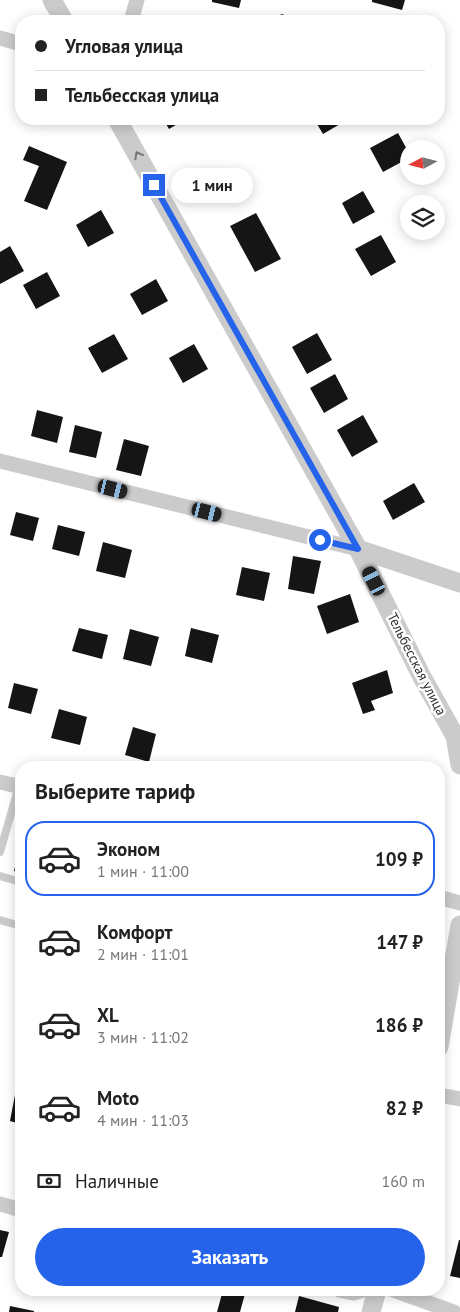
<!DOCTYPE html>
<html lang="ru">
<meta charset="utf-8">
<style>
body{margin:0;font-family:"PT Sans",sans-serif;background:#f2f2f2;color:#222;height:100vh;display:flex;flex-direction:column;font-size:19px;white-space:nowrap}
*{box-sizing:border-box;margin:0}
p{font-size:16px;color:#767676}
.icon{flex:none;width:28px;height:28px;fill:none;stroke:currentColor;stroke-width:2;stroke-linecap:round;stroke-linejoin:round}
.map{position:relative;flex:1;overflow:hidden}
.drawer{position:absolute;left:15px;top:761px;width:430px;height:535px;display:flex;flex-direction:column;background:#fff;border-radius:20px;box-shadow:0 2px 12px #0003}
.drawer>*{flex:none}
.banner{position:absolute;left:15px;top:15px;width:430px;height:110px;border-radius:20px;box-shadow:0 2px 12px #0003;display:grid;align-content:center;height:110px;padding:0 20px;background:#fff}
.needle{width:32px;rotate:263deg}
.buttons{position:absolute;left:400px;top:140px;display:grid;gap:10px}
.buttons a{display:grid;place-items:center;width:45px;height:45px;border-radius:50%;background:#fff;box-shadow:0 2px 12px #0003;font-size:25px}
.end{position:absolute;width:22px;height:22px;margin:-11px;border:6px solid #2563eb;background:#fff;box-shadow:0 0 0 2px #fff}
.from{border-radius:50%}
.bubble{position:absolute;height:35px;border-radius:18px;background:#fff;box-shadow:0 2px 12px #0003;font-size:16px;font-weight:700;line-height:35px;text-align:center}
.car{position:absolute;width:15px;height:30px;margin:-15px -8px;border-radius:6px;box-shadow:0 0 4px 1px #0007;background:linear-gradient(#222 24%,#8ab4d8 0 40%,#222 0 76%,#8ab4d8 0 86%,#222 0)}
.banner b{display:flex;align-items:center;gap:18px;height:48px;font-size:19px}
.banner b+b{border-top:1px solid #e0e0e0}
.banner i{width:12px;height:12px;background:#222}
ul{padding:0;list-style:none}
li{display:flex;align-items:center;gap:15px;height:75px;margin:0 10px 8px;padding:0 10px;border:2px solid transparent;border-radius:20px}
li div{flex:1}
li b{display:block;font-size:19px}
li em{font-style:normal;font-weight:700}
li.selected{border-color:#2563eb}
li>.icon{width:45px;height:45px;stroke-width:1.5}
h2{padding:0 20px;font-size:22px;line-height:60px}
.pay{display:flex;align-items:center;gap:12px;height:55px;padding:0 20px;font-size:19px}
.pay p{margin-inline-start:auto}
.primary-button{display:flex;gap:10px;margin-top:auto;padding:10px 20px}
.primary-button a{flex:1;height:58px;border-radius:30px;background:#2563eb;color:#fff;font-size:20px;font-weight:700;line-height:58px;text-align:center}
.map>svg:first-child{display:block}
.building{fill:#151515}
.lines{fill:none;stroke-linecap:round;stroke-linejoin:round}
.service{stroke:#cbcbcb;stroke-width:8}
.minor{stroke:#cbcbcb;stroke-width:15}
.tertiary{stroke:#cbcbcb;stroke-width:19}
.oneway{stroke:#757575}
.route{stroke:#2563eb;stroke-width:6}
.labels{text-anchor:middle;dominant-baseline:central;stroke-width:5;stroke-linejoin:round;paint-order:stroke}
.street-label{font-size:14px;fill:#2e2e2e;stroke:#fff}
</style>
<div class="map">
<svg width="460" height="1312" viewBox="0 0 460 1312">
<rect width="100%" height="100%" fill="#fff"/>
<!-- building -->
<path class="building" d="M212,0H241L239,8L212,2Z
M372,0H405L402,10L372,2Z
M281,14L305,21H279Z
M163,119H186L169,129Z
M314,119H346L347,120L323,134Z
M398,133L409,153V158L383,172L370,148Z
M29,146L67,162L47,210L24,201L39,166L23,160Z
M363,191L375,212L353,224L342,203Z
M101,210L114,233L88,247L76,225Z
M256,213L281,259L255,272L230,226Z
M381,235L396,262L371,276L355,249Z
M10,246L24,271L0,284V252Z
M47,272L60,296L36,309L23,285Z
M156,279L168,301L142,315L130,294Z
M317,333L332,360L307,374L292,347Z
M114,334L128,359L102,373L88,348Z
M194,344L208,369L183,383L169,358Z
M335,374L348,399L324,413L310,388Z
M37,410L63,417L57,443L31,436Z
M363,415L378,442L352,457L337,430Z
M75,425L102,432L96,458L69,452Z
M124,439L149,446L141,476L116,470Z
M414,483L425,502L393,520L383,501Z
M16,512L39,518L33,541L10,535Z
M58,525L85,532L79,556L52,549Z
M103,542L132,550L125,578L96,571Z
M293,556L321,561L314,594L288,589Z
M242,567L270,573L264,601L236,595Z
M350,594L359,622L327,634L317,606Z
M79,628L108,635L102,659L72,651Z
M191,628L219,635L212,663L185,656Z
M130,629L159,637L151,666L123,659Z
M387,670L393,693L371,701L375,710L363,714L352,683Z
M14,683L38,689L31,714L8,708Z
M59,709L87,717L80,745L51,738Z
M133,727L156,734L149,762L125,755Z
M291,762L311,767V768H290Z
M19,850H21V873L14,871Z
M18,1079H21V1124L10,1121Z
M0,1230L9,1232L2,1257H0Z
M459,1240H460V1278L450,1276Z
M223,1290H246L240,1312H217Z
M299,1296L339,1307L338,1312H295Z
M10,1306L34,1311V1312H9Z"/>
<g class="lines">
<!-- service -->
<path class="service" d="M0,852L19,786
M0,876L21,882
M0,920L21,926"/>
<!-- minor -->
<path class="minor" d="M131,21L137,0
M0,38L21,44
M0,461L358,549
M0,782L21,787
M439,897L460,903
M439,1095L460,1099
M0,1204L21,1210
M339,1290L353,1293L363,1290
M393,1290L454,1312"/>
<!-- tertiary -->
<path class="tertiary" d="M52,0L64,21
M117,119L358,549L422,677L455,736L460,765
M358,549L460,583
M439,1047L460,925
M371,1312L377,1290"/>
</g>
<!-- one-way arrows -->
<defs><path id="oneway-chevron" d="M-2-3.5L2.5 0L-2 3.5" fill="none" stroke-width="1.6" stroke-linecap="round" stroke-linejoin="round" transform="scale(1.25)"/></defs>
<use class="oneway" href="#oneway-chevron" transform="translate(138 155) rotate(-119)"/>
<g class="lines">
<!-- route -->
<path class="route" d="M154,185L358,549L320,540"/>
</g>
<g class="labels">
<!-- street labels -->
<g class="street-label">
<text transform="translate(417 664) rotate(63)">Тельбесская улица</text>
</g>
</g>
</svg>
<div class="buttons">
<a><svg class="needle" viewBox="-14 -14 28 28"><path d="M0-13l5 13h-10z" fill="#e53935"/><path d="M0 13l5-13h-10z" fill="#767676"/></svg></a>
<a><svg class="icon" aria-label="layers" viewBox="0 0 24 24"><path d="M12 4l9 5-9 5-9-5zM3 14l9 5 9-5"/></svg></a>
</div>
<i class="end from" style="left:320px;top:540px"></i>
<i class="end" style="left:154px;top:185px"></i>
<div class="bubble" style="left:171px;top:168px;width:82px">1 мин</div>
<i class="car" style="left:113px;top:489px;rotate:104deg"></i>
<i class="car" style="left:207px;top:512px;rotate:104deg"></i>
<i class="car" style="left:374px;top:581px;rotate:333deg"></i>
<div class="banner">
<b><i class="from"></i>Угловая улица</b>
<b><i></i>Тельбесская улица</b>
</div>
<section class="drawer">
<h2>Выберите тариф</h2>
<ul>
<li class="selected"><svg class="icon" aria-label="car" viewBox="0 0 24 24"><path d="M5 17H2v-5l4-1 3-4h7l3 4 3 1v5h-3M9 17h6M6 11h13"/><circle cx="7" cy="17" r="2"/><circle cx="17" cy="17" r="2"/></svg><div><b>Эконом</b><p>1 мин · 11:00</p></div><em>109 ₽</em></li>
<li><svg class="icon" aria-label="car" viewBox="0 0 24 24"><path d="M5 17H2v-5l4-1 3-4h7l3 4 3 1v5h-3M9 17h6M6 11h13"/><circle cx="7" cy="17" r="2"/><circle cx="17" cy="17" r="2"/></svg><div><b>Комфорт</b><p>2 мин · 11:01</p></div><em>147 ₽</em></li>
<li><svg class="icon" aria-label="car" viewBox="0 0 24 24"><path d="M5 17H2v-5l4-1 3-4h7l3 4 3 1v5h-3M9 17h6M6 11h13"/><circle cx="7" cy="17" r="2"/><circle cx="17" cy="17" r="2"/></svg><div><b>XL</b><p>3 мин · 11:02</p></div><em>186 ₽</em></li>
<li><svg class="icon" aria-label="car" viewBox="0 0 24 24"><path d="M5 17H2v-5l4-1 3-4h7l3 4 3 1v5h-3M9 17h6M6 11h13"/><circle cx="7" cy="17" r="2"/><circle cx="17" cy="17" r="2"/></svg><div><b>Moto</b><p>4 мин · 11:03</p></div><em>82 ₽</em></li>
</ul>
<div class="pay"><svg class="icon" aria-label="cash" viewBox="0 0 24 24"><path d="M3 7h18v10H3z"/><circle cx="12" cy="12" r="2"/></svg>Наличные<p>160 m</p></div>
<div class="primary-button"><a>Заказать</a></div>
</section>
</div>
